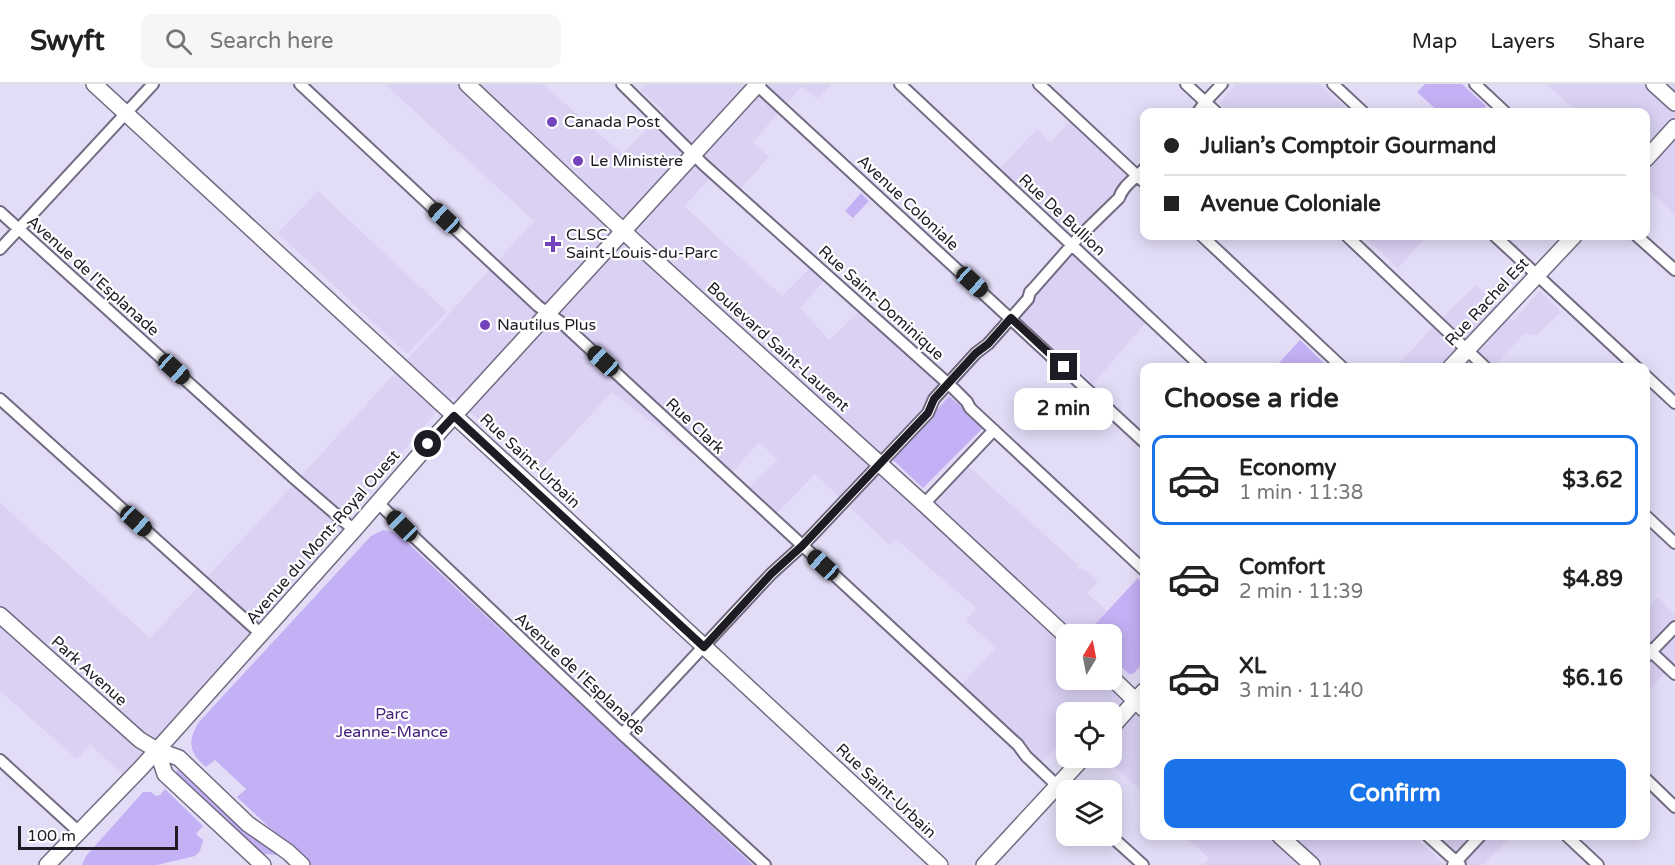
<!DOCTYPE html>
<meta charset="utf-8">
<style>
body{margin:0;font-family:"Varela Round",sans-serif;background:#f6f6f6;color:#222;height:100vh;display:flex;flex-direction:column;font-size:22px;white-space:nowrap}
*{box-sizing:border-box;margin:0}
p{font-size:20px;color:#767676}
.icon{flex:none;width:33px;height:33px;fill:none;stroke:currentColor;stroke-width:2;stroke-linecap:round;stroke-linejoin:round}
.map{position:relative;flex:1;overflow:hidden}
.details{position:absolute;left:1140px;top:279px;width:510px;height:477px;display:flex;flex-direction:column;background:#fff;border-radius:12px;box-shadow:0 3px 15px #0003}
.details>*{flex:none}
.hud{position:absolute;left:1140px;top:24px;width:510px;height:132px;border-radius:12px;box-shadow:0 3px 15px #0003;display:grid;align-content:center;height:132px;padding:0 24px;background:#fff}
.needle{width:39px;rotate:10deg}
.controls{position:absolute;left:1056px;top:540px;display:grid;gap:12px}
.controls a{display:grid;place-items:center;width:66px;height:66px;border-radius:12px;background:#fff;box-shadow:0 3px 15px #0003;font-size:30px}
.scale{position:absolute;left:18px;bottom:15px;width:160px;box-sizing:border-box;padding-left:6px;border:3px solid #1e1b25;border-top:0;font-size:16px;line-height:21px;white-space:nowrap;color:#1e1b25;-webkit-text-stroke:4px #fff;paint-order:stroke}
.end{position:absolute;width:27px;height:27px;margin:-14px;border:8px solid #1e1b25;background:#fff;box-shadow:0 0 0 3px #fff}
.from{border-radius:50%}
.bubble{position:absolute;height:42px;border-radius:12px;background:#fff;box-shadow:0 3px 15px #0003;font-size:20px;font-weight:700;line-height:42px;text-align:center}
.car{position:absolute;width:18px;height:36px;margin:-18px -9px;border-radius:8px;box-shadow:0 0 4px 2px #0007;background:linear-gradient(#222 24%,#8ab4d8 0 40%,#222 0 76%,#8ab4d8 0 86%,#222 0)}
.hud b{display:flex;align-items:center;gap:21px;height:57px;font-size:22px}
.hud b+b{border-top:2px solid #e0e0e0}
.hud i{width:15px;height:15px;background:#222}
ul{padding:0;list-style:none}
li{display:flex;align-items:center;gap:18px;height:90px;margin:0 12px 9px;padding:0 12px;border:3px solid transparent;border-radius:12px}
li div{flex:1}
li b{display:block;font-size:22px}
li em{font-style:normal;font-weight:700}
li.active{border-color:#1a73e8}
li>.icon{width:54px;height:54px;stroke-width:1.5}
h2{padding:0 24px;font-size:27px;line-height:72px}
.button{display:flex;gap:12px;margin-top:auto;padding:12px 24px}
.button a{flex:1;height:69px;border-radius:12px;background:#1a73e8;color:#fff;font-size:24px;font-weight:700;line-height:69px;text-align:center}
header{display:flex;align-items:center;gap:36px;box-sizing:border-box;height:84px;padding:0 30px;background:#fff;border-bottom:2px solid #e0e0e0}
header strong{font-size:28px}
nav{display:flex;gap:33px;margin-inline-start:auto;font-size:21px}
.search{width:420px;height:54px;background:#f6f6f6;display:flex;align-items:center;gap:15px;box-sizing:border-box;padding:0 21px;border-radius:12px;color:#767676;font-size:22px}
.map>svg:first-child{display:block}
.built{fill:#dad1f3}
.green{fill:#c4b0f4}
.lines{fill:none;stroke-linecap:round;stroke-linejoin:round}
.minor-casing{stroke:#716a82;stroke-width:14}
.secondary-casing{stroke:#716a82;stroke-width:18}
.minor{stroke:#fff;stroke-width:10}
.secondary{stroke:#fff;stroke-width:15}
.route{stroke:#1e1b25;stroke-width:8}
.poi-dot{fill:#7343bb;stroke:#fff;stroke-width:2}
.labels{text-anchor:middle;dominant-baseline:central;stroke-width:4.5;stroke-linejoin:round;paint-order:stroke}
.poi-label{font-size:16px;fill:#1e1b25;stroke:#fff;text-anchor:start}
.street-label{font-size:16px;fill:#1e1b25;stroke:#fff}
.park-label{font-size:16px;fill:#47217b;stroke:#fff}
</style>
<header>
<strong>Swyft</strong>
<div class="search"><svg class="icon" aria-label="search" viewBox="0 0 24 24"><circle cx="10" cy="10" r="6"/><path d="M15 15l6 6"/></svg>Search here</div>
<nav><a>Map</a><a>Layers</a><a>Share</a></nav>
</header>
<div class="map">
<svg width="1675" height="781" viewBox="0 0 1675 781">
<rect width="100%" height="100%" fill="#e3dcf7"/>
<!-- built -->
<path class="built" d="M385,0H543L622,70L664,28L640,6L646,0H832L818,14L802,2L790,16L753,58L769,73L735,111L713,91L690,116L685,123L782,212L817,177L830,190L800,224L829,256L859,228L943,302L871,378L924,427L966,380L1078,481L1076,483L1079,486L1082,484L1098,497L1087,509L1107,527L1086,550H1066V596H1105L1125,607H1144V708L1134,700L1105,674H1112V628H1066V652L1040,680L1015,650L962,600L996,564L966,537L976,524L896,455L889,461L815,390L770,436L743,409L778,376L759,358L726,395L612,308L537,389L453,312L430,335L281,513L261,550L128,696L90,660L77,675L0,607V419L150,554L269,427L534,137Z
M1236,0H1319L1350,28H1229L1219,19Z
M1546,0H1675V131L1646,104V28H1577Z
M1075,32L1138,92L1072,161L996,89L1037,45L1050,59Z
M318,107L447,228L407,270L278,149Z
M1363,152H1420L1424,155L1398,184Z
M1074,165L1147,237L1093,300L1017,231Z
M1476,201L1513,237L1540,207L1561,228L1537,251L1524,250L1493,283L1395,284L1432,244Z
M1658,513L1675,530V577L1646,610V526Z
M1184,752H1414L1445,781H1203L1209,774Z
M1436,752H1511L1483,781H1466Z"/>
<!-- green -->
<path class="green" d="M1425,0H1462L1486,22L1480,28H1439L1417,8Z
M861,109L869,117L853,134L845,127Z
M1300,256L1328,283H1275Z
M949,312L984,343L923,404L893,376Z
M383,446L390,447L397,449L753,781H309L237,713L246,705L215,676L206,683C189,669 187,657 199,638L371,452Z
M1138,494L1144,500V578L1133,590H1129L1112,574V550H1086Z
M178,686L247,749L277,768L276,771L258,769L175,689Z
M165,705L203,742L196,750L203,756L200,767L195,772L157,781H82L86,772L143,708H151L156,712L160,711Z"/>
<g class="lines">
<defs>
<path id="minor" d="M300,0L538,222L562,239C714,380 866,520 1018,661L1026,672L1066,710
M622,0L704,81L954,305L967,318L970,324L1144,486
M900,0L1203,284
M1039,0L1144,98
M1186,0L1216,28
M1333,0L1363,28
M1475,0L1505,28
M757,1L1144,358
M1198,28L1205,18L1222,0
M0,128L295,395L354,446
M1202,152L1343,284
M1347,152L1486,284
M1495,152L1637,284
M1637,152L1675,186
M0,165L153,0
M1646,292L1675,319
M0,315L261,550
M377,418L622,650L765,781
M924,420L994,346
M1646,432L1675,459
M1646,563L1675,590
M1646,573L1675,543
M622,650L771,490L802,462L928,329L934,315L976,269L988,260L1028,215L1030,208L1034,204L1078,154L1119,114C1123,101 1136,94 1144,85
M0,676L79,748
M1646,695L1675,723
M1111,752L1143,781
M1428,752L1460,781
M1567,752L1598,781
M1453,781L1480,752"/>
<path id="secondary" d="M94,0L521,393L940,781
M467,0L635,158L924,420L1066,552
M1654,0L1675,19
M1646,75L1675,43
M1450,284L1574,152
M0,531L140,656L157,666L179,674L248,740L288,768L302,781
M1112,594L1144,625
M1112,643L1144,607
M157,666L165,690L263,781
M1280,752L1312,781
M47,781L141,684L354,446L441,346L758,0
M984,781L1083,674"/>
</defs>
<!-- minor casing -->
<use href="#minor" class="minor-casing"/>
<!-- secondary casing -->
<use href="#secondary" class="secondary-casing"/>
<!-- minor -->
<use href="#minor" class="minor"/>
<!-- secondary -->
<use href="#secondary" class="secondary"/>
</g>
<g class="lines">
<!-- route -->
<path class="route" d="M428,360L454,332L704,563L771,490L802,462L928,329L934,315L976,269L988,260L1011,234L1064,283"/>
</g>
<!-- markers -->
<g class="poi-dot">
<circle cx="552" cy="38" r="6"/>
<circle cx="578" cy="77" r="6"/>
<path d="M550 151h6v6h6v6h-6v6h-6v-6h-6v-6h6z"/>
<circle cx="485" cy="241" r="6"/>
</g>
<g class="labels">
<!-- poi labels -->
<g class="poi-label">
<text x="564" y="38">Canada Post</text>
<text x="590" y="77">Le Ministère</text>
<text x="566" y="151">CLSC<tspan x="566" dy="18">Saint-Louis-du-Parc</tspan></text>
<text x="497" y="241">Nautilus Plus</text>
</g>
<!-- street labels -->
<g class="street-label">
<text transform="translate(908 119) rotate(43)">Avenue Coloniale</text>
<text transform="translate(1062 131) rotate(43)">Rue De Bullion</text>
<text transform="translate(93 192) rotate(42)">Avenue de l'Esplanade</text>
<text transform="translate(1487 218) rotate(-47)">Rue Rachel Est</text>
<text transform="translate(881 219) rotate(42)">Rue Saint-Dominique</text>
<text transform="translate(778 263) rotate(42)">Boulevard Saint-Laurent</text>
<text transform="translate(695 342) rotate(43)">Rue Clark</text>
<text transform="translate(530 377) rotate(43)">Rue Saint-Urbain</text>
<text transform="translate(323 453) rotate(-49)">Avenue du Mont-Royal Ouest</text>
<text transform="translate(89 587) rotate(42)">Park Avenue</text>
<text transform="translate(580 590) rotate(43)">Avenue de l'Esplanade</text>
<text transform="translate(886 707) rotate(43)">Rue Saint-Urbain</text>
</g>
<!-- park labels -->
<g class="park-label">
<text x="392" y="630">Parc<tspan x="392" dy="18">Jeanne-Mance</tspan></text>
</g>
</g>
</svg>
<div class="controls">
<a><svg class="needle" viewBox="-14 -14 28 28"><path d="M0-13l5 13h-10z" fill="#e53935"/><path d="M0 13l5-13h-10z" fill="#767676"/></svg></a>
<a><svg class="icon" aria-label="locate" viewBox="0 0 24 24"><circle cx="12" cy="12" r="6"/><path d="M12 2v4M12 18v4M2 12h4M18 12h4"/></svg></a>
<a><svg class="icon" aria-label="layers" viewBox="0 0 24 24"><path d="M12 4l9 5-9 5-9-5zM3 14l9 5 9-5"/></svg></a>
</div>
<div class="scale">100 m</div>
<i class="end from" style="left:428px;top:360px"></i>
<i class="end" style="left:1064px;top:283px"></i>
<div class="bubble" style="left:1014px;top:304px;width:99px">2 min</div>
<i class="car" style="left:444px;top:134px;rotate:313deg"></i>
<i class="car" style="left:972px;top:198px;rotate:132deg"></i>
<i class="car" style="left:603px;top:277px;rotate:313deg"></i>
<i class="car" style="left:174px;top:285px;rotate:132deg"></i>
<i class="car" style="left:136px;top:437px;rotate:132deg"></i>
<i class="car" style="left:402px;top:442px;rotate:315deg"></i>
<i class="car" style="left:823px;top:481px;rotate:312deg"></i>
<div class="hud">
<b><i class="from"></i>Julian’s Comptoir Gourmand</b>
<b><i></i>Avenue Coloniale</b>
</div>
<section class="details">
<h2>Choose a ride</h2>
<ul>
<li class="active"><svg class="icon" aria-label="car" viewBox="0 0 24 24"><path d="M5 17H2v-5l4-1 3-4h7l3 4 3 1v5h-3M9 17h6M6 11h13"/><circle cx="7" cy="17" r="2"/><circle cx="17" cy="17" r="2"/></svg><div><b>Economy</b><p>1 min · 11:38</p></div><em>$3.62</em></li>
<li><svg class="icon" aria-label="car" viewBox="0 0 24 24"><path d="M5 17H2v-5l4-1 3-4h7l3 4 3 1v5h-3M9 17h6M6 11h13"/><circle cx="7" cy="17" r="2"/><circle cx="17" cy="17" r="2"/></svg><div><b>Comfort</b><p>2 min · 11:39</p></div><em>$4.89</em></li>
<li><svg class="icon" aria-label="car" viewBox="0 0 24 24"><path d="M5 17H2v-5l4-1 3-4h7l3 4 3 1v5h-3M9 17h6M6 11h13"/><circle cx="7" cy="17" r="2"/><circle cx="17" cy="17" r="2"/></svg><div><b>XL</b><p>3 min · 11:40</p></div><em>$6.16</em></li>
</ul>
<div class="button"><a>Confirm</a></div>
</section>
</div>
